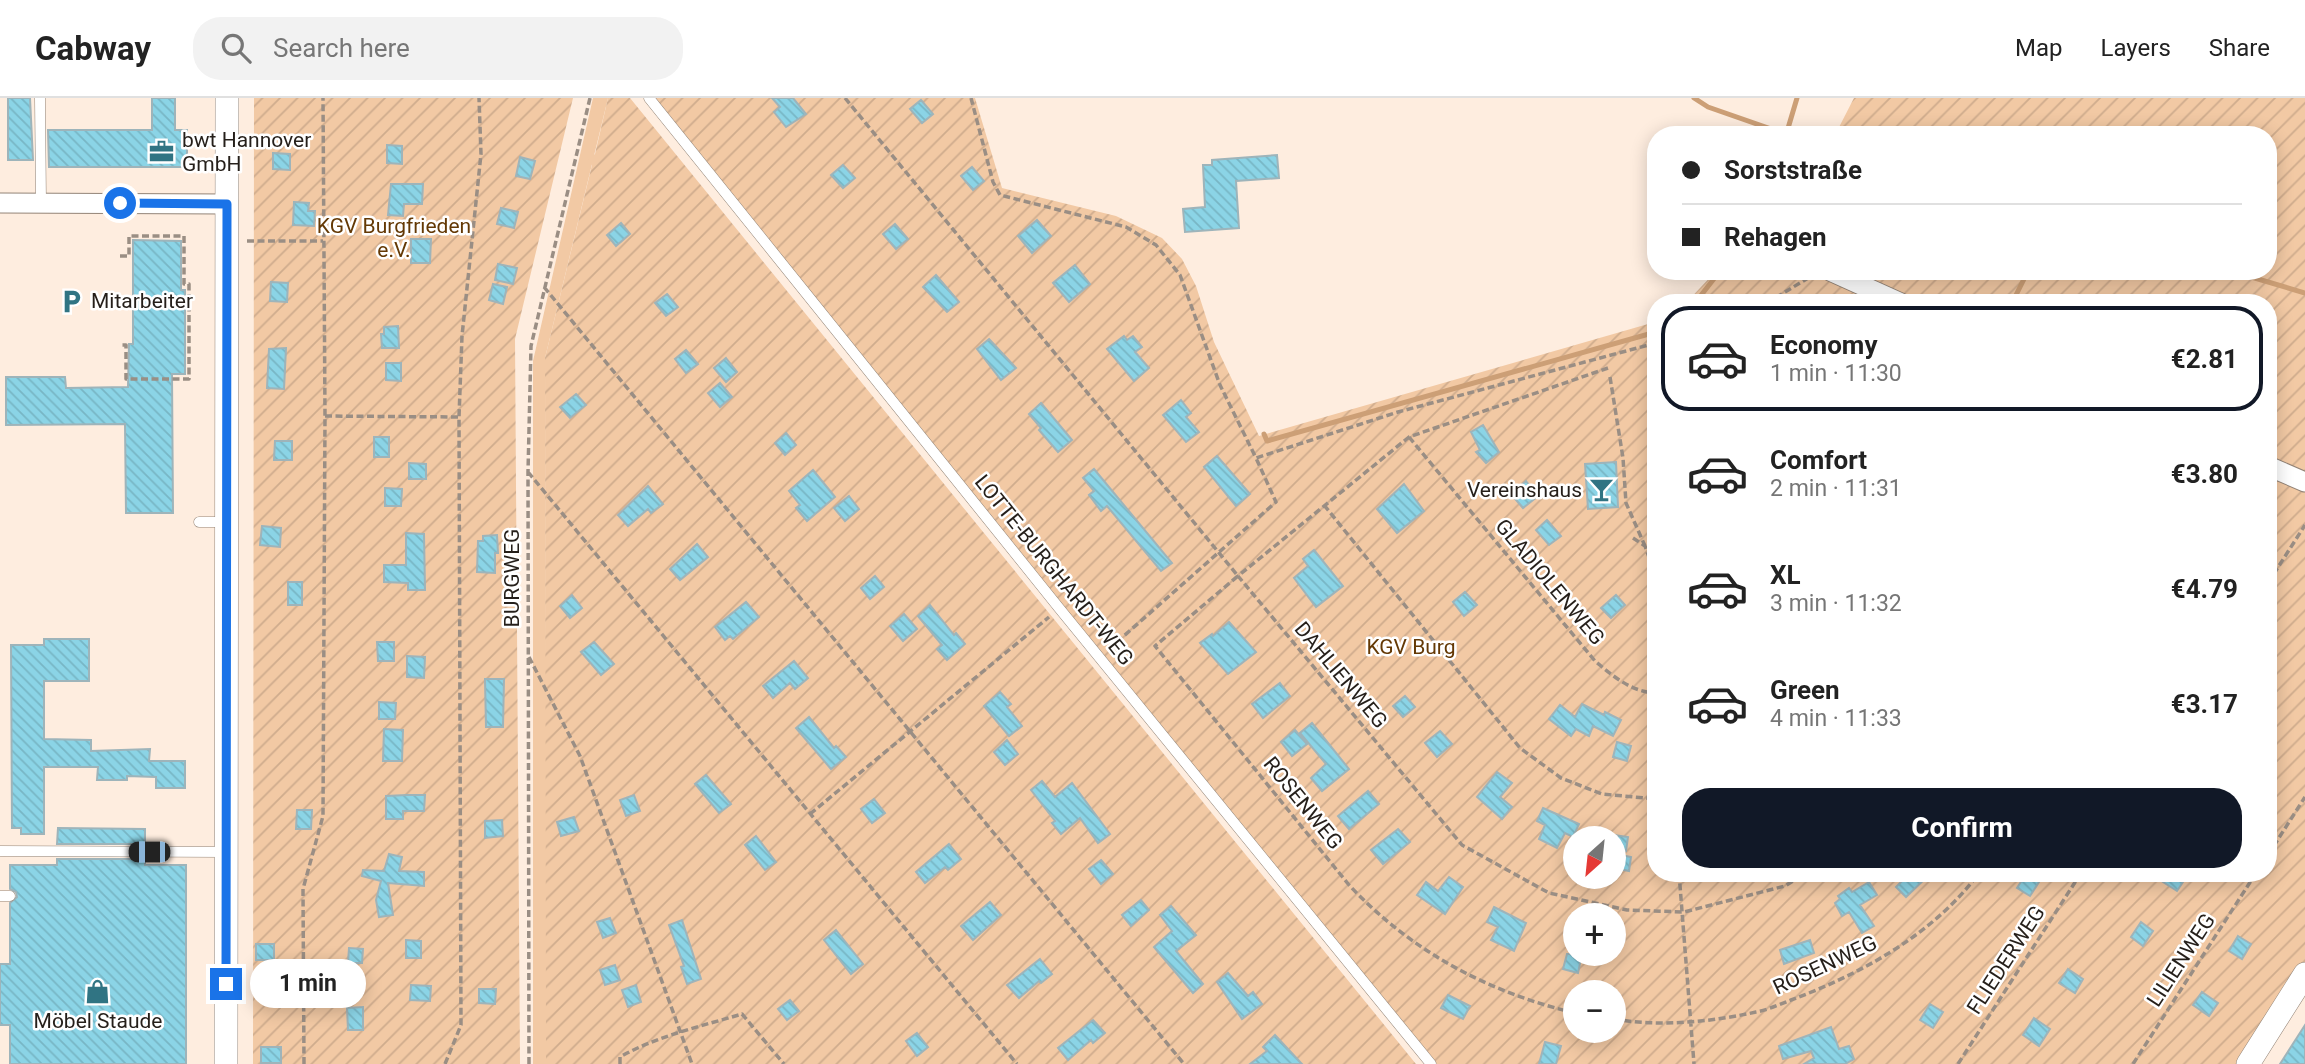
<!DOCTYPE html>
<meta charset="utf-8">
<style>
body{margin:0;font-family:Roboto,sans-serif;background:#f2f2f2;color:#222;height:100vh;display:flex;flex-direction:column;font-size:26px;white-space:nowrap}
*{box-sizing:border-box;margin:0}
p{font-size:23px;color:#767676}
.icon{flex:none;width:38px;height:38px;fill:none;stroke:currentColor;stroke-width:2;stroke-linecap:round;stroke-linejoin:round}
.map{position:relative;flex:1;overflow:hidden}
.drawer{position:absolute;left:1647px;top:196px;width:630px;height:588px;display:flex;flex-direction:column;background:#fff;border-radius:28px;box-shadow:0 4px 18px #0003}
.drawer>*{flex:none}
.banner{position:absolute;left:1647px;top:28px;width:630px;height:154px;border-radius:28px;box-shadow:0 4px 18px #0003;display:grid;align-content:center;height:154px;padding:0 35px;background:#fff}
.needle{width:46px;rotate:207deg}
.controls{position:absolute;left:1563px;top:728px;display:grid;gap:14px}
.controls a{display:grid;place-items:center;width:63px;height:63px;border-radius:50%;background:#fff;box-shadow:0 4px 18px #0003;font-size:35px}
.end{position:absolute;width:32px;height:32px;margin:-16px;border:9px solid #1a73e8;background:#fff;box-shadow:0 0 0 4px #fff}
.from{border-radius:50%}
.bubble{position:absolute;height:49px;border-radius:24px;background:#fff;box-shadow:0 4px 18px #0003;font-size:23px;font-weight:700;line-height:49px;text-align:center}
.car{position:absolute;width:21px;height:42px;margin:-21px -10px;border-radius:9px;box-shadow:0 0 5px 2px #0007;background:linear-gradient(#222 24%,#8ab4d8 0 40%,#222 0 76%,#8ab4d8 0 86%,#222 0)}
.banner b{display:flex;align-items:center;gap:24px;height:66px;font-size:26px}
.banner b+b{border-top:2px solid #e0e0e0}
.banner i{width:18px;height:18px;background:#222}
ul{padding:12px 0 0;list-style:none}
li{display:flex;align-items:center;gap:21px;height:105px;margin:0 14px 10px;padding:0 21px;border:4px solid transparent;border-radius:28px}
li div{flex:1}
li b{display:block;font-size:26px}
li em{font-style:normal;font-weight:700}
li.on{border-color:#111827}
li>.icon{width:63px;height:63px;stroke-width:1.5}
.cta{display:flex;gap:14px;margin-top:auto;padding:14px 35px}
.cta a{flex:1;height:80px;border-radius:28px;background:#111827;color:#fff;font-size:28px;font-weight:700;line-height:80px;text-align:center}
header{display:flex;align-items:center;gap:42px;box-sizing:border-box;height:98px;padding:0 35px;background:#fff;border-bottom:2px solid #e0e0e0}
header strong{font-size:33px}
nav{display:flex;gap:38px;margin-inline-start:auto;font-size:24px}
.search{width:490px;height:63px;background:#f2f2f2;display:flex;align-items:center;gap:18px;box-sizing:border-box;padding:0 24px;border-radius:28px;color:#767676;font-size:26px}
.map>svg:first-child{display:block}
.grass{fill:#f2c9a4}
.garden{fill:url(#garden-furrows);fill-rule:evenodd}
.lines{fill:none;stroke-linecap:round;stroke-linejoin:round}
.stream{stroke:#cc9f76;stroke-width:5}
.building{fill:url(#building-back-hatch);stroke:#9eb4ba;stroke-width:2}
.service-casing{stroke:#938477;stroke-width:11}
.minor-casing{stroke:#938477;stroke-width:21}
.tertiary-casing{stroke:#938477;stroke-width:24}
.path{stroke:#9a8e84;stroke-width:3.5;stroke-dasharray:7 3.5;stroke-linecap:butt}
.service{stroke:#fff;stroke-width:10}
.minor{stroke:#fff;stroke-width:19}
.tertiary{stroke:#fff;stroke-width:23}
.route{stroke:#1a73e8;stroke-width:9}
.labels{text-anchor:middle;dominant-baseline:central;stroke-width:5;stroke-linejoin:round;paint-order:stroke}
.poi-label{font-size:21px;fill:#251f1a;stroke:#fff;text-anchor:start}
.park-label{font-size:21px;fill:#643905;stroke:#fff}
.street-label{font-size:21px;fill:#251f1a;stroke:#fff}
</style>
<header>
<strong>Cabway</strong>
<div class="search"><svg class="icon" aria-label="search" viewBox="0 0 24 24"><circle cx="10" cy="10" r="6"/><path d="M15 15l6 6"/></svg>Search here</div>
<nav><a>Map</a><a>Layers</a><a>Share</a></nav>
</header>
<div class="map">
<svg width="2305" height="966" viewBox="0 0 2305 966">
<defs>
<pattern id="garden-furrows" width="10" height="10" patternUnits="userSpaceOnUse" patternTransform="scale(1.75)"><rect width="10" height="10" fill="#f2c9a4"/><path d="M-1 1l2-2M0 10L10 0M9 11l2-2" fill="none" stroke="#cfac8d"/></pattern>
<pattern id="building-back-hatch" width="6" height="6" patternUnits="userSpaceOnUse" patternTransform="scale(1.75)"><rect width="6" height="6" fill="#8bd4e6"/><path d="M-1 5l2 2M0 0l6 6M5-1l2 2" fill="none" stroke="#78b6c5"/></pattern>
</defs>
<rect width="100%" height="100%" fill="#feeddf"/>
<!-- grass -->
<path class="grass" d="M593,0H608L545,260L546,562L565,588L546,667V966H533V263Z"/>
<!-- garden -->
<path class="garden" d="M254,0H573L515,241L520,966H253Z
M608,0H630L1416,966H546L545,260L592,67L588,62L595,56Z
M649,0H975L1002,90L1116,118L1162,140L1182,161L1196,188L1214,244L1259,338L1655,224L1656,775H2268V205H1686L1716,173H2268V37H1835L1854,0H2305V876L2247,966H1437ZM1575,740H1614V779H1575ZM1575,817H1614V856H1575ZM1575,894H1614V933H1575Z"/>
<g class="lines">
<!-- stream -->
<path class="stream" d="M1694,0L1708,9L1788,37
M1786,37L1797,0
M2231,173L2305,195
M1695,205L1720,173
M2012,205L2028,173
M1264,336L1267,343L1656,234"/>
</g>
<!-- building -->
<path class="building" d="M8,0H30L33,62H8Z
M152,0H175V32H187V69H49L48,32H152Z
M772,0H793L806,16L786,29L774,14L780,9Z
M921,2L933,16L922,25L910,11Z
M387,47L402,48V66L387,65Z
M273,55L290,56V72L273,71Z
M1277,57L1279,80L1236,83L1239,130L1185,134L1183,111L1205,109L1203,67H1212V62Z
M520,59L535,63L530,81L516,78Z
M843,67L855,80L843,90L831,77Z
M972,69L984,83L973,92L961,78Z
M391,86H423L422,106H404L403,118L388,117Z
M294,104L309,105L308,113H315L314,128L293,127Z
M501,110L518,114L514,130L497,126Z
M1037,122L1051,138L1032,155L1018,138Z
M621,125L630,136L616,148L607,137Z
M895,126L908,141L896,151L883,136Z
M411,141H431L430,165H411Z
M133,142L181,143V192H185V276H172L173,415H126L125,326L6,327V279H65L66,290L128,289L129,246H133Z
M498,166L517,170L513,186L495,182Z
M1075,167L1090,186L1069,204L1053,185Z
M936,177L959,204L947,214L923,189Z
M271,184L288,185L287,204L270,203Z
M493,186L507,189L503,206L489,202Z
M667,196L678,209L666,218L655,205Z
M398,228L399,250H382L381,236H384V229Z
M1124,238L1127,242L1133,238L1142,249L1135,254L1149,270L1134,283L1107,251Z
M989,241L1016,270L1001,282L977,251Z
M286,250L284,291L267,290L269,251Z
M686,252L698,266L686,275L675,261Z
M726,260L737,274L726,284L714,270Z
M386,265H401V283L386,282Z
M720,285L732,299L720,309L708,295Z
M576,296L586,307L570,320L560,309Z
M1181,302L1191,315L1186,319L1199,334L1186,344L1163,317Z
M1041,305L1072,342L1058,354L1039,332L1041,330L1029,316Z
M1483,327L1499,354L1486,365L1476,354L1480,352L1471,334Z
M786,335L796,347L785,357L775,345Z
M374,339H389V359H374Z
M275,343H292V362H274Z
M1217,358L1250,396L1236,408L1204,369Z
M1616,364L1618,409L1588,411L1585,366Z
M409,365L426,366V381H409Z
M1094,371L1172,465L1161,473L1107,408L1101,413L1089,397L1094,393L1083,380Z
M813,372L835,399L807,423L796,410L800,407L789,393Z
M1526,383L1538,398L1523,410L1511,396Z
M1404,386L1424,413L1397,435L1377,411Z
M648,388L663,406L651,415L648,411L628,428L618,417Z
M385,390L402,391L401,408H385Z
M849,398L859,411L845,423L834,410Z
M1547,422L1561,438L1549,447L1536,432Z
M262,428L281,430L280,449L260,447Z
M406,435L424,436L425,492H408V485L384,484V467H406Z
M497,437L498,455H495V475L477,474L478,443H483V438Z
M697,446L708,459L680,482L670,471Z
M1314,452L1343,488L1316,509L1294,480L1308,468L1303,461Z
M875,478L884,489L870,501L861,490Z
M288,484H302V507H288Z
M1465,494L1477,507L1464,518L1453,504Z
M572,497L582,510L570,520L560,508Z
M1616,497L1625,507L1611,520L1601,510Z
M746,504L759,519L733,541L730,538L725,542L715,529Z
M930,507L954,537L956,535L965,546L947,562L937,551L942,547L918,518Z
M904,516L917,531L903,543L890,528Z
M1229,524L1256,554L1228,576L1200,545L1212,536L1213,538Z
M44,541H89V583H44V641L91,642V653L150,651L149,663H185V690H156V679L127,678V682H97L98,669H44V736H21V730H12L11,547H44Z
M377,544H394V563H378Z
M594,544L614,566L601,577L581,554Z
M407,558L425,559L424,580L407,579Z
M794,563L808,580L795,591L790,585L773,600L763,588Z
M485,581H504L503,629H486Z
M1280,585L1290,598L1263,620L1252,606Z
M1000,594L1011,606L1007,609L1022,628L1009,638L984,608Z
M1405,598L1415,609L1403,619L1393,608Z
M379,604L396,605L395,621H379Z
M1582,606L1604,617L1605,614L1621,622L1613,638L1593,628L1589,638L1576,631L1571,638L1549,621L1560,607L1575,619Z
M809,619L834,650L836,648L846,659L831,671L796,630Z
M1312,625L1349,671L1322,693L1311,680L1326,666L1300,635Z
M384,631L403,632L402,663H383Z
M1295,632L1307,646L1292,658L1281,644Z
M1440,633L1452,646L1437,659L1425,645Z
M1007,642L1018,656L1005,667L994,654Z
M1617,644L1631,648L1627,663L1613,659Z
M1497,674L1512,685L1500,699L1512,709L1502,721L1477,699Z
M706,677L731,706L719,715L695,686Z
M1042,683L1055,699L1072,685L1110,736L1098,745L1080,720L1061,736L1052,725L1055,723L1031,692Z
M1368,693L1379,706L1349,731L1338,718Z
M407,697H425L424,713H403V721H386V698Z
M634,697L640,713L626,718L620,702Z
M874,701L885,715L872,725L861,711Z
M1543,710L1579,726L1573,739L1565,735L1557,750L1539,741L1545,727L1537,723Z
M297,712H312L311,731H296Z
M574,719L579,733L561,738L557,724Z
M502,722L503,738L485,740V723Z
M58,730L145,731V746H57Z
M1398,731L1410,744L1383,766L1371,752Z
M1614,737L1628,739L1626,753L1614,751Z
M756,738L776,764L765,772L745,747Z
M949,746L961,761L948,772L945,769L925,785L916,774Z
M389,756L402,759L399,773L424,774V788L388,785L393,817L379,819L376,802L381,783L362,778L363,772L384,773Z
M1616,756L1631,759L1629,773L1614,770Z
M57,761H145V767H186V966H10V927H0V866H10V805L17,799L16,794L10,791V767H57Z
M1101,762L1113,776L1101,786L1089,771Z
M1910,775H1931L1906,799L1896,789Z
M2169,775H2189L2177,793L2163,784Z
M2026,776L2039,784L2030,798L2017,790Z
M1449,779L1463,789L1445,816L1417,797L1426,784L1438,793Z
M1869,784L1877,797L1860,807L1874,828L1862,835L1849,814L1842,818L1835,805L1840,801L1838,798L1849,790L1852,794Z
M1141,802L1149,812L1131,828L1122,817Z
M990,804L1001,817L973,842L961,828Z
M1171,808L1196,837L1176,853L1203,886L1193,895L1154,849L1172,833L1160,817Z
M1494,809L1526,825L1514,853L1491,842L1498,829L1487,824Z
M610,820L616,835L603,840L597,824Z
M682,822L701,881L687,886L681,869L684,868L669,827Z
M2141,824L2153,833L2143,848L2131,839Z
M836,832L863,866L851,876L824,842Z
M2238,838L2251,846L2242,861L2229,853Z
M406,842L421,843V860H406Z
M1810,842L1814,855L1784,866L1780,852Z
M256,846H274V862H256Z
M349,850L363,851L362,865H348Z
M1567,856H1582L1578,875L1563,871Z
M1040,861L1052,876L1041,885L1039,883L1019,900L1007,887Z
M615,867L620,882L605,887L600,872Z
M2068,871L2083,881L2075,895L2059,885Z
M1228,875L1248,898L1253,894L1262,906L1242,921L1217,884Z
M411,887L431,888L430,903L410,902Z
M636,887L641,904L628,909L622,892Z
M479,891H496L495,906L479,905Z
M2202,894L2218,905L2209,918L2193,907Z
M1448,897L1470,908L1463,921L1441,910Z
M790,902L799,913L787,922L778,911Z
M1930,906L1943,914L1933,930L1920,922Z
M363,909V932H348L347,910Z
M2034,920L2050,931L2039,948L2023,937Z
M1093,922L1105,935L1093,945L1091,942L1068,962L1058,950Z
M2305,927V966H2280Z
M1831,929L1839,951L1849,948L1854,961L1845,966H1804L1814,960L1811,953L1783,961L1779,948Z
M917,935L928,949L917,958L906,943Z
M1275,937L1302,966H1250L1267,953L1263,949Z
M1545,944L1561,948L1556,966H1539Z
M261,949H281V965H261Z"/>
<g class="lines">
<defs>
<path id="service" d="M40,0L41,105
M649,0L1059,510L1431,966
M199,424H227
M0,753L227,754
M0,798H10"/>
<path id="minor" d="M0,105L227,106
M1830,173L1901,205
M2268,368L2305,384"/>
<path id="tertiary" d="M226,966L227,0
M2248,966L2305,876"/>
</defs>
<!-- service casing -->
<use href="#service" class="service-casing"/>
<!-- minor casing -->
<use href="#minor" class="minor-casing"/>
<!-- tertiary casing -->
<use href="#tertiary" class="tertiary-casing"/>
<!-- path -->
<path class="path" d="M845,0L1238,478L1155,548L1349,787C1411,853 1487,894 1575,915
M971,0L993,84L1000,97L1126,129L1156,147L1180,177L1220,287L1256,360L1398,314L1656,245
M247,143H323
M120,158H129V138H184V186H189V281H126V247H120
M544,189L1184,966
M1767,205L1813,177
M1608,270L1409,339L1238,478L1462,747L1549,795L1627,812L1684,814L1785,788L1806,775
M1610,279L1623,360L1626,405L1645,448
M325,318L459,319
M1409,339L1595,563C1613,578 1631,594 1656,595
M528,374L1017,966
M1324,407L1520,650L1561,680L1602,696L1656,701
M1633,440L1645,448L1656,479
M2268,485L2305,427
M1109,551L1276,404L1256,360
M529,559L580,658L692,966
M810,716L1049,519
M2268,757L2305,699
M1679,775L1694,966
M1614,921C1659,929 1711,924 1756,914C1768,912 1780,906 1791,902C1861,876 1934,836 1979,775
M304,966L303,791L323,718L325,318L323,0
M445,966L461,927L459,319L462,238L481,56L479,0
M529,966L528,374L531,248L590,0
M620,966V959C657,938 702,928 742,916L784,966
M1958,966L2081,775
M2133,966L2256,775"/>
<!-- service -->
<use href="#service" class="service"/>
<!-- minor -->
<use href="#minor" class="minor"/>
<!-- tertiary -->
<use href="#tertiary" class="tertiary"/>
</g>
<g class="lines">
<!-- route -->
<path class="route" d="M120,105L227,106L226,886"/>
</g>
<!-- icons -->
<defs>
<symbol id="office-bare" viewBox="-9 -9 18 18"><path d="M-6-3h4V-5.5h4V-3h4V5H-6ZM-1-4.5V-3h2v-1.5ZM-6 0V1H6V0Z" fill="#307483" stroke="#fff" stroke-width="2.5" paint-order="stroke"/></symbol>
<symbol id="parking-bare" viewBox="-9 -9 18 18"><path d="M-3.5-5.5H1a3.5 3.5 0 0 1 0 7H-1V5.5H-3.5ZM-1-3.4V-.6H.8a1.4 1.4 0 0 0 0-2.8Z" fill="#307483" stroke="#fff" stroke-width="2.5" paint-order="stroke"/></symbol>
<symbol id="bar-bare" viewBox="-9 -9 18 18"><path d="M-6-5H6L.8 .8V4.5H3.5V6h-7V4.5H-.8V.8Z" fill="#307483" stroke="#fff" stroke-width="2.5" paint-order="stroke"/></symbol>
<symbol id="shop-bare" viewBox="-9 -9 18 18"><path d="M-5-2.5h2.3a2.7 3.5 0 0 1 5.4 0H5L5.5 6h-11ZM-1.5-2.5h3a1.5 2.3 0 0 0-3 0Z" fill="#307483" stroke="#fff" stroke-width="2.5" paint-order="stroke"/></symbol>
</defs>
<g fill-rule="evenodd">
<use href="#office-bare" x="144" y="36" width="35" height="35"/>
<use href="#parking-bare" x="54" y="186" width="35" height="35"/>
<use href="#bar-bare" x="1584" y="374" width="35" height="35"/>
<use href="#shop-bare" x="80" y="876" width="35" height="35"/>
</g>
<g class="labels">
<!-- poi labels -->
<g class="poi-label">
<text x="182" y="42">bwt Hannover<tspan x="182" dy="24">GmbH</tspan></text>
<text x="91" y="203">Mitarbeiter</text>
<text x="1582" y="392" text-anchor="end">Vereinshaus</text>
<text x="98" y="923" text-anchor="middle">Möbel Staude</text>
</g>
<!-- park labels -->
<g class="park-label">
<text x="394" y="128">KGV Burgfrieden<tspan x="394" dy="24">e.V.</tspan></text>
<text x="1411" y="549">KGV Burg</text>
</g>
<!-- street labels -->
<g class="street-label">
<text transform="translate(1054 472) rotate(51)">LOTTE-BURGHARDT-WEG</text>
<text transform="translate(512 480) rotate(-90)">BURGWEG</text>
<text transform="translate(1550 484) rotate(50)">GLADIOLENWEG</text>
<text transform="translate(1341 577) rotate(50)">DAHLIENWEG</text>
<text transform="translate(1303 705) rotate(51)">ROSENWEG</text>
<text transform="translate(2006 862) rotate(-57)">FLIEDERWEG</text>
<text transform="translate(2181 862) rotate(-57)">LILIENWEG</text>
<text transform="translate(1825 867) rotate(-25)">ROSENWEG</text>
</g>
</g>
</svg>
<div class="controls">
<a><svg class="needle" viewBox="-14 -14 28 28"><path d="M0-13l5 13h-10z" fill="#e53935"/><path d="M0 13l5-13h-10z" fill="#767676"/></svg></a>
<a>+</a>
<a>−</a>
</div>
<i class="end from" style="left:120px;top:105px"></i>
<i class="end" style="left:226px;top:886px"></i>
<div class="bubble" style="left:250px;top:861px;width:116px">1 min</div>
<i class="car" style="left:149px;top:754px;rotate:270deg"></i>
<div class="banner">
<b><i class="from"></i>Sorststraße</b>
<b><i></i>Rehagen</b>
</div>
<section class="drawer">
<ul>
<li class="on"><svg class="icon" aria-label="car" viewBox="0 0 24 24"><path d="M5 17H2v-5l4-1 3-4h7l3 4 3 1v5h-3M9 17h6M6 11h13"/><circle cx="7" cy="17" r="2"/><circle cx="17" cy="17" r="2"/></svg><div><b>Economy</b><p>1 min · 11:30</p></div><em>€2.81</em></li>
<li><svg class="icon" aria-label="car" viewBox="0 0 24 24"><path d="M5 17H2v-5l4-1 3-4h7l3 4 3 1v5h-3M9 17h6M6 11h13"/><circle cx="7" cy="17" r="2"/><circle cx="17" cy="17" r="2"/></svg><div><b>Comfort</b><p>2 min · 11:31</p></div><em>€3.80</em></li>
<li><svg class="icon" aria-label="car" viewBox="0 0 24 24"><path d="M5 17H2v-5l4-1 3-4h7l3 4 3 1v5h-3M9 17h6M6 11h13"/><circle cx="7" cy="17" r="2"/><circle cx="17" cy="17" r="2"/></svg><div><b>XL</b><p>3 min · 11:32</p></div><em>€4.79</em></li>
<li><svg class="icon" aria-label="car" viewBox="0 0 24 24"><path d="M5 17H2v-5l4-1 3-4h7l3 4 3 1v5h-3M9 17h6M6 11h13"/><circle cx="7" cy="17" r="2"/><circle cx="17" cy="17" r="2"/></svg><div><b>Green</b><p>4 min · 11:33</p></div><em>€3.17</em></li>
</ul>
<div class="cta"><a>Confirm</a></div>
</section>
</div>
